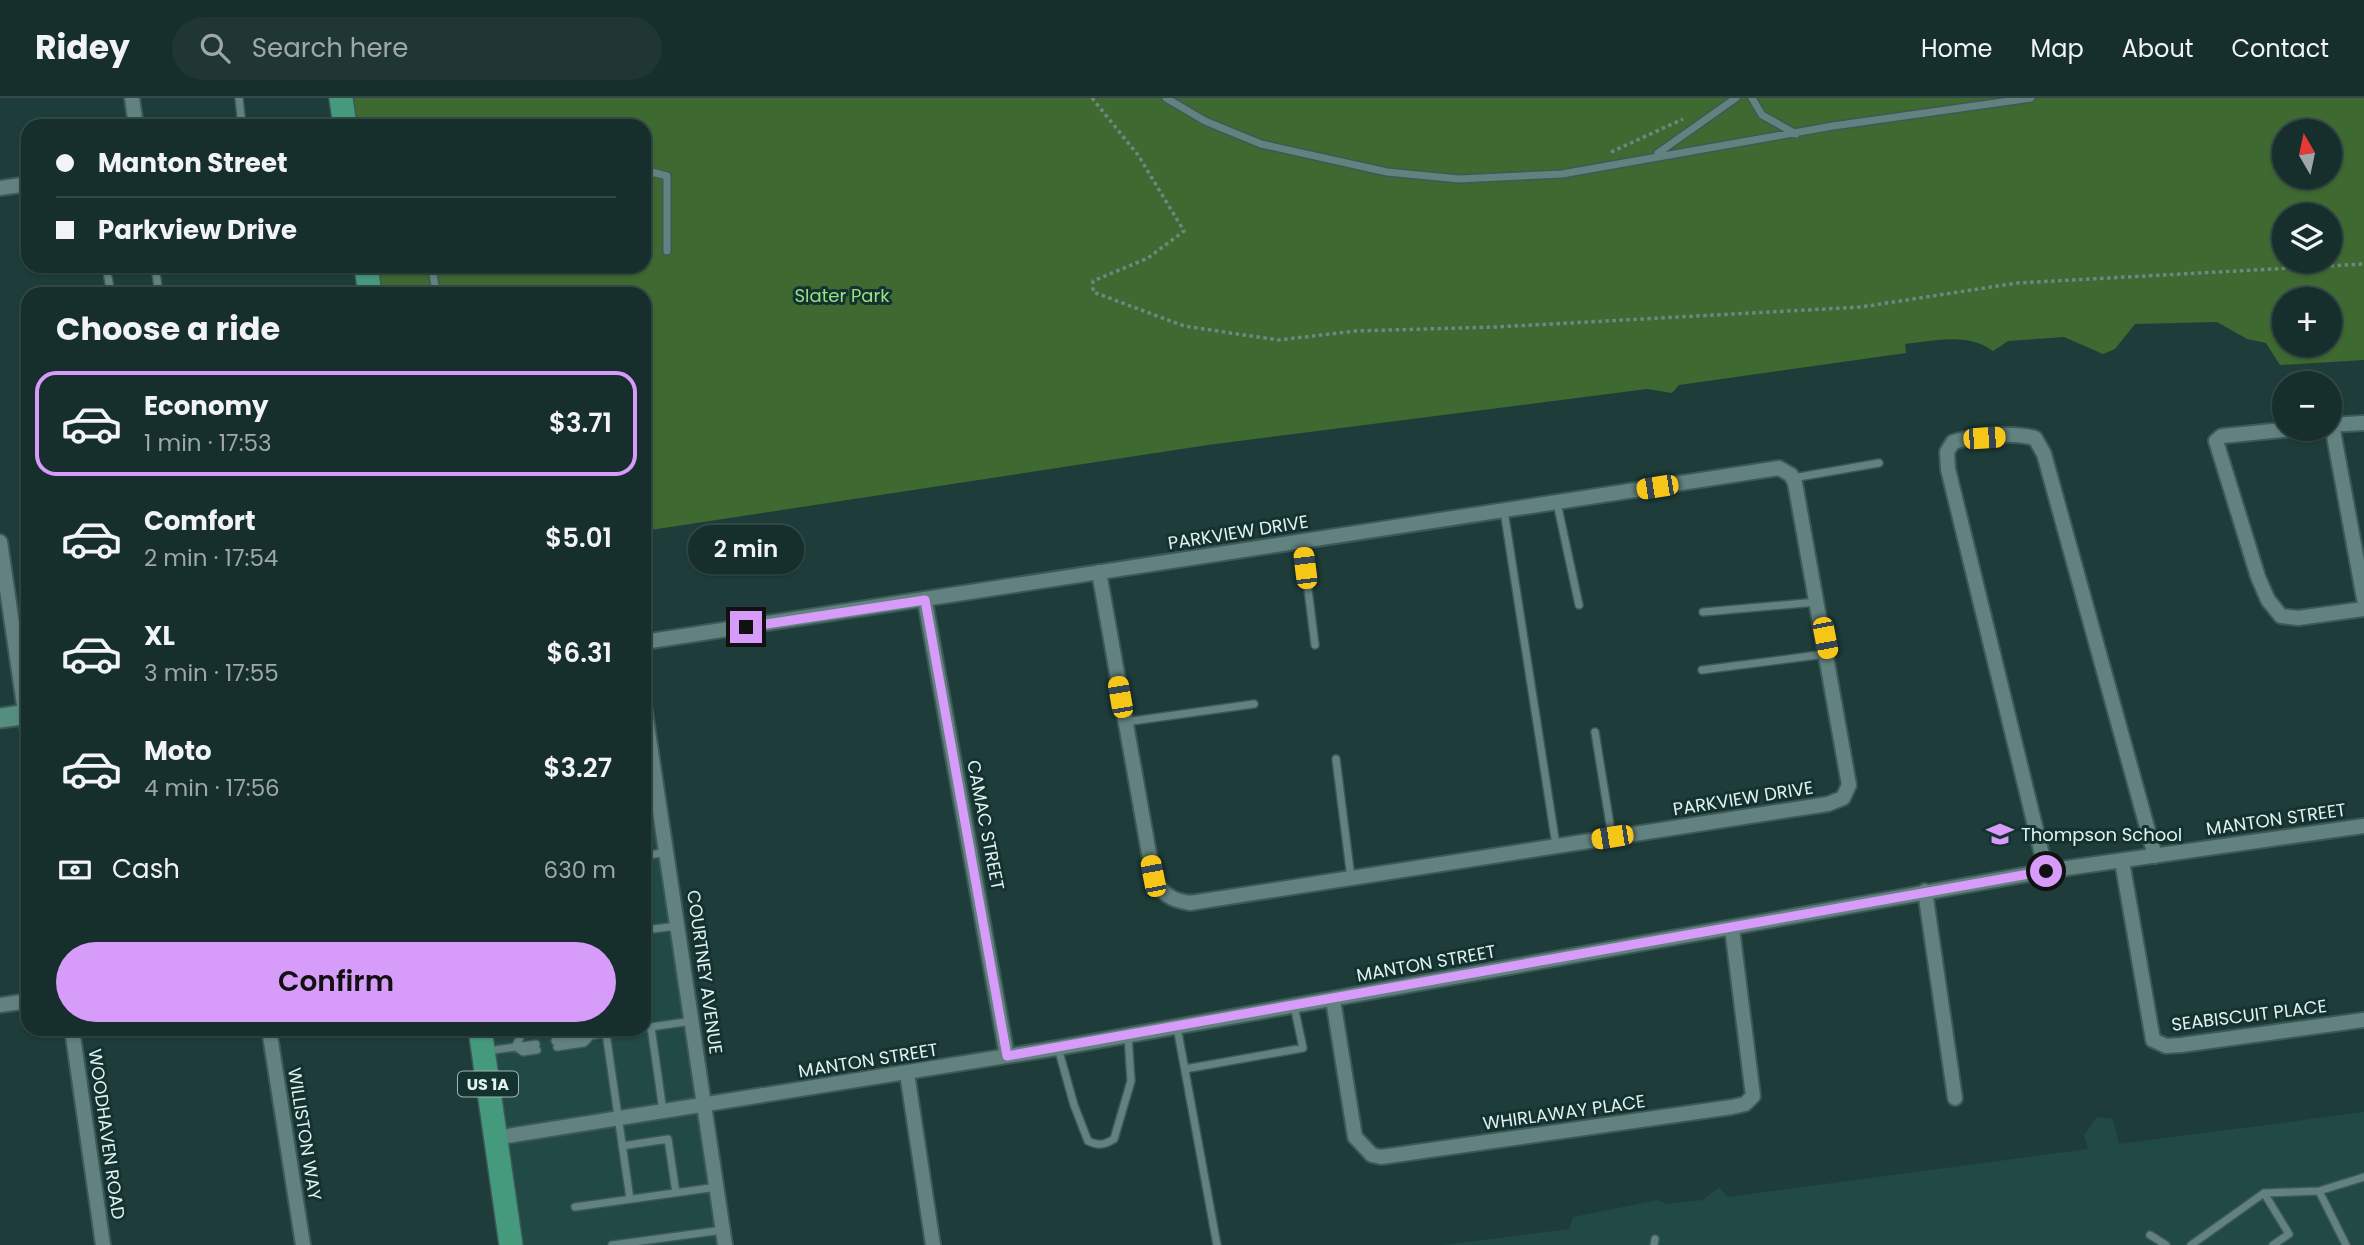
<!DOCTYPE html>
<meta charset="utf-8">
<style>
body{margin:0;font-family:Poppins,sans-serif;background:#1f3634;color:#f1f3f6;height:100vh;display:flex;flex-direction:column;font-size:26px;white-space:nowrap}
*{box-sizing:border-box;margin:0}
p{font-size:23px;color:#9ea8a9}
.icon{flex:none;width:38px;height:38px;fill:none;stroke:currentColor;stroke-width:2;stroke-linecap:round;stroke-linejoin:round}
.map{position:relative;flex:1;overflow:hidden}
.sheet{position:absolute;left:21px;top:189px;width:630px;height:749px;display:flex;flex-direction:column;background:#162e2c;border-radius:21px;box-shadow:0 2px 5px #0004,0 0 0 2px #354a48}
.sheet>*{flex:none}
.top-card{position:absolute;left:21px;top:21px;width:630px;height:154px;border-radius:21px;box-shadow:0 2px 5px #0004,0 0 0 2px #354a48;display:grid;align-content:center;height:154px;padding:0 35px;background:#162e2c}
.needle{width:46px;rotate:351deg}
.tools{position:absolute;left:2272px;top:21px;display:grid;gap:14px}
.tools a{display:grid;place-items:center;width:70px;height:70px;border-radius:50%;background:#162e2c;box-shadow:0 2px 5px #0004,0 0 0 2px #354a48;font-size:35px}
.end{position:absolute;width:32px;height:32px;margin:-16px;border:9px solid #d79bf9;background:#111;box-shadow:0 0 0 4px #111}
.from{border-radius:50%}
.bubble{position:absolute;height:49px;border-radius:24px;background:#162e2c;box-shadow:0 2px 5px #0004,0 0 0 2px #354a48;font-size:23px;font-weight:600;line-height:49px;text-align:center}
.car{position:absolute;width:21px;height:42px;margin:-21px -10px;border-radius:9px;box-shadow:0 0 5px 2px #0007;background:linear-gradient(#f5c518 24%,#345 0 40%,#f5c518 0 76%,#345 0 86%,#f5c518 0)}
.top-card b{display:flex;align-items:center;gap:24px;height:66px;font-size:26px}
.top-card b+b{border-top:2px solid #354a48}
.top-card i{width:18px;height:18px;background:#f1f3f6}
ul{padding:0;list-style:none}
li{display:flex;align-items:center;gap:21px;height:105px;margin:0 14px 10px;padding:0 21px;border:4px solid transparent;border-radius:21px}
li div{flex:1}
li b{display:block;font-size:26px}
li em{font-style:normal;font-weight:600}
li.active{border-color:#d79bf9}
li>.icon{width:63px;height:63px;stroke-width:1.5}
h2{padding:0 35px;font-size:32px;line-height:84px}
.pay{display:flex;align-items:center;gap:18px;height:77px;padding:0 35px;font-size:26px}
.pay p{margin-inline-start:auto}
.primary-button{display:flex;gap:14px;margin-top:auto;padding:14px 35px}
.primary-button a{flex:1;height:80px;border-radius:42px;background:#d79bf9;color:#111;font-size:28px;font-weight:600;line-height:80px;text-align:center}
header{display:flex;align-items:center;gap:42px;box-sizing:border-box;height:98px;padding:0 35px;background:#162e2c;border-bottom:2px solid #354a48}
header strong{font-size:33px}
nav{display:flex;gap:38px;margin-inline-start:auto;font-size:24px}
.search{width:490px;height:63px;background:#1f3634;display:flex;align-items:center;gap:18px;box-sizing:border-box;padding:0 24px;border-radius:38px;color:#9ea8a9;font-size:26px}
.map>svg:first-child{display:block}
.built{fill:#214946}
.green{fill:#3e6931;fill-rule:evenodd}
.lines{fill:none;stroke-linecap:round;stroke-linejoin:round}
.lane-casing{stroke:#3d5957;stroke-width:10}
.street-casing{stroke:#3d5957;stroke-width:18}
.secondary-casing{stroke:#3d5957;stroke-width:23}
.primary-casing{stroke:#3d5957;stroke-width:26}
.path{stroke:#6e8784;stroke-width:3.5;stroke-dasharray:3.5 3.5;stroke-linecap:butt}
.lane{stroke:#62827f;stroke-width:7}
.street{stroke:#62827f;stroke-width:14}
.secondary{stroke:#548e7e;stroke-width:19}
.primary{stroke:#459a7e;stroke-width:23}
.route{stroke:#d79bf9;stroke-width:9}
.labels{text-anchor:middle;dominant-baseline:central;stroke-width:6;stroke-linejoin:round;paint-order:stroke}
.shield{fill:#143230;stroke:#a4b8b6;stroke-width:2}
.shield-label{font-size:16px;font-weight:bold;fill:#e1f2f0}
.park-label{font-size:18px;fill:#98e282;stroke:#143230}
.street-label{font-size:18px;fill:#e1f2f0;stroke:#143230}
.poi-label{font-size:18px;fill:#e1f2f0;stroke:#143230;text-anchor:start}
</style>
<header>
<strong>Ridey</strong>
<div class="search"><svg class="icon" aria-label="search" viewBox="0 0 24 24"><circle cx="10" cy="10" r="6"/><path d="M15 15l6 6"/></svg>Search here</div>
<nav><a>Home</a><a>Map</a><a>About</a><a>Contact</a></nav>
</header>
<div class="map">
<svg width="2364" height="1147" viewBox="0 0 2364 1147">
<rect width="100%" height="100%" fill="#1e3d3a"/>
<!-- built -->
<path class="built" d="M644,642L726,1147H512L480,931H644Z
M2364,1014V1147H1443L1569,1131L1573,1119L1658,1102L1666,1106L1703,1102L1719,1089L1728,1099L2088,1051L2084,1037L2097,1019L2113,1021L2119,1046Z"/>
<!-- green -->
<path class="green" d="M342,0H2364V262L2280,267L2266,245L2247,241L2217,224L2135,226L2115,251L2103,256L2064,239L2008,243L1993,253C1968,234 1934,243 1905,246L1906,255L1679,287L1672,295L1647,291L1208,347L644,433V196H371L367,168H644V28H346ZM2284,33H2329V79H2284ZM2284,117H2329V163H2284ZM2284,201H2329V247H2284Z"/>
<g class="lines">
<defs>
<path id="lane" d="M239,0L242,28
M1166,0L1205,23L1261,46L1387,74L1459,81L1562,76L1833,28L2031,0
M1752,0L1762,17L1796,36
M1658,55L1736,0
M644,72L667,78V153
M106,168L111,196
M155,168L159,196
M432,168L436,196
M1793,380L1879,365
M1557,405L1579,507
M1504,413L1556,747
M1302,444L1315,547
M1703,514L1817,504
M1702,572L1826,556
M1125,624L1254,606
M1595,634L1612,739
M1336,661L1351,780
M644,758L667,754
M644,832L678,828
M651,929L663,1013
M1177,929L1217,1147
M644,930L692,923
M606,935L630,1101
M555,943L635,931
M515,949L522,936L552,931
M516,949L523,954L537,952
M557,949L584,945L592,937
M1058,950L1074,1007L1088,1043C1099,1048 1104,1047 1114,1041L1131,983L1128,937
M487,953L536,946
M1185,971L1303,950L1294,908
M622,1048L668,1041L676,1095
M2264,1095L2289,1136L2273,1147
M575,1109L717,1089
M2150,1137L2166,1147
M612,1147L723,1132
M1654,1147L1655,1141
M2191,1147L2264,1095L2319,1093
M2346,1147L2319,1093L2364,1079"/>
<path id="street" d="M132,0L136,28
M0,90L28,86
M2329,327L2364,325
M2332,327L2364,501
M2293,331L2222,338L2216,343L2258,479L2268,502L2281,518L2298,520L2364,511
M0,444L28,634
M925,503L1007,958
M644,544L1779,370L1791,377L1795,385L1849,687L1843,700L1828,706L1190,805C1170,802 1162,796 1153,778L1099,474
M644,607L725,1147
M2122,763L2153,942L2166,948L2181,947L2364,922
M2046,773L1948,371L1947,354L1953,344C1976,337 2011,334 2035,340L2044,356L2155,758
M1925,793L1955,1000
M1333,902L1355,1039L1372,1057L1381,1059L1732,1009L1745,1006L1753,998L1732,830
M0,907L28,903
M72,931L103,1147
M269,931L303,1147
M907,975L933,1147
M495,1040L1057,950L2046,773L2364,728"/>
<path id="secondary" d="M0,620L28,616"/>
<path id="primary" d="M341,0L345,28
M366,168L370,196
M480,931L511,1147"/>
</defs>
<!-- lane casing -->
<use href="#lane" class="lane-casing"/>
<!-- street casing -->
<use href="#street" class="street-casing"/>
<!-- secondary casing -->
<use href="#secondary" class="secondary-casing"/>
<!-- primary casing -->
<use href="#primary" class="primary-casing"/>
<!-- path -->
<path class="path" d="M1092,0L1138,57L1184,133L1148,160L1093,183V194L1184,228L1278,242L1356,233L1496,229L1861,209L2017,185L2364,166
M1611,54L1683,21"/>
<!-- lane -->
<use href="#lane" class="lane"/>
<!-- street -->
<use href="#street" class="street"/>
<!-- secondary -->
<use href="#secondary" class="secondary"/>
<!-- primary -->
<use href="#primary" class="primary"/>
</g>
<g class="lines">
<!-- route -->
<path class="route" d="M746,529L925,502L1007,958L2046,773"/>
</g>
<!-- icons -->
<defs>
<symbol id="school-bare" viewBox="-9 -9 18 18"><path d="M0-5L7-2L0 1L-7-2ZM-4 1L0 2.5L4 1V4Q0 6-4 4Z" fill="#d79bf9" stroke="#143230" stroke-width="2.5" paint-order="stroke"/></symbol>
</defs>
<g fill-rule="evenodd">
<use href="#school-bare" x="1981" y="717" width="38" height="38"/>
</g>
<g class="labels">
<!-- shield labels -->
<rect class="shield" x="458" y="973.5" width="60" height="25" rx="5"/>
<g class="shield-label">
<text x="488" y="986">US 1A</text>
</g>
<!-- park labels -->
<g class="park-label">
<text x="842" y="197">Slater Park</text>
</g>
<!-- street labels -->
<g class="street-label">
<text transform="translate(1238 434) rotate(-9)">PARKVIEW DRIVE</text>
<text transform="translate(1743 700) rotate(-9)">PARKVIEW DRIVE</text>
<text transform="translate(2276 721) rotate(-8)">MANTON STREET</text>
<text transform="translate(986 727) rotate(79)">CAMAC STREET</text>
<text transform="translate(1426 865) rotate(-10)">MANTON STREET</text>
<text transform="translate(705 874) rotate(82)">COURTNEY AVENUE</text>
<text transform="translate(2249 917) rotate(-7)">SEABISCUIT PLACE</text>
<text transform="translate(868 962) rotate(-9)">MANTON STREET</text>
<text transform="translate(1564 1014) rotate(-8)">WHIRLAWAY PLACE</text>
<text transform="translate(107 1036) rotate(82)">WOODHAVEN ROAD</text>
<text transform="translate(305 1036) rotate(81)">WILLISTON WAY</text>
</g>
<!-- poi labels -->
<g class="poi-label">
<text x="2021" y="736">Thompson School</text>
</g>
</g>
</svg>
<div class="tools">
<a><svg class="needle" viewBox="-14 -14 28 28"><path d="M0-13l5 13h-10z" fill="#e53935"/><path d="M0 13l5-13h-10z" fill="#9ea8a9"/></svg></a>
<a><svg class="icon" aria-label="layers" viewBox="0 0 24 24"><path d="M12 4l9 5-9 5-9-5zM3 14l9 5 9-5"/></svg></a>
<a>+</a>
<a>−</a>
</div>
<i class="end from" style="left:2046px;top:773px"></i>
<i class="end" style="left:746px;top:529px"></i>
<div class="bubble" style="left:688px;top:427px;width:116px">2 min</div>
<i class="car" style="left:1984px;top:340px;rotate:86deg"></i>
<i class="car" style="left:1657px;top:389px;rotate:261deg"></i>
<i class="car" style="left:1305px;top:470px;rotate:353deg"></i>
<i class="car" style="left:1825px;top:540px;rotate:169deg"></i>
<i class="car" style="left:1120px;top:599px;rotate:350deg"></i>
<i class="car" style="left:1612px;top:739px;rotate:261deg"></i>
<i class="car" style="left:1153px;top:778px;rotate:349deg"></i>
<div class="top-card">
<b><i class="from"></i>Manton Street</b>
<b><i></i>Parkview Drive</b>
</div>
<section class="sheet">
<h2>Choose a ride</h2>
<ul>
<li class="active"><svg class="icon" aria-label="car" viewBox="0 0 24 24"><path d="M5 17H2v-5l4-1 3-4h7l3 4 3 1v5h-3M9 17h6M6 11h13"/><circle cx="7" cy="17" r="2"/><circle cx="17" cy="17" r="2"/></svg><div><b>Economy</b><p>1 min · 17:53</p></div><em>$3.71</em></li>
<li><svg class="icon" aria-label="car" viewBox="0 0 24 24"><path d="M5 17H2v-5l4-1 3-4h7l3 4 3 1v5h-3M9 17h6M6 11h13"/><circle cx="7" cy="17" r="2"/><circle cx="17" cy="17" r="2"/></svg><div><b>Comfort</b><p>2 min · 17:54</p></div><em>$5.01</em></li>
<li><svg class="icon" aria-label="car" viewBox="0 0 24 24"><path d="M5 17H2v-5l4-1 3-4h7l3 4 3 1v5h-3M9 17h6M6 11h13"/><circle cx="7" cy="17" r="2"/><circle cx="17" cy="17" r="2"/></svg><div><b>XL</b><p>3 min · 17:55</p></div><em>$6.31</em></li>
<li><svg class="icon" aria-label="car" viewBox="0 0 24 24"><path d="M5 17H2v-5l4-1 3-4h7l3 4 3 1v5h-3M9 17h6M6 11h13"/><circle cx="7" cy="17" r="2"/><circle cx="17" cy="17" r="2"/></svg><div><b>Moto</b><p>4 min · 17:56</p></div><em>$3.27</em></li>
</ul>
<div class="pay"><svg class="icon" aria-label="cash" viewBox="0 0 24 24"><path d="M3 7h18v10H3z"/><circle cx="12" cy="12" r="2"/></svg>Cash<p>630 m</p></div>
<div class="primary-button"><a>Confirm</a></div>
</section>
</div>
